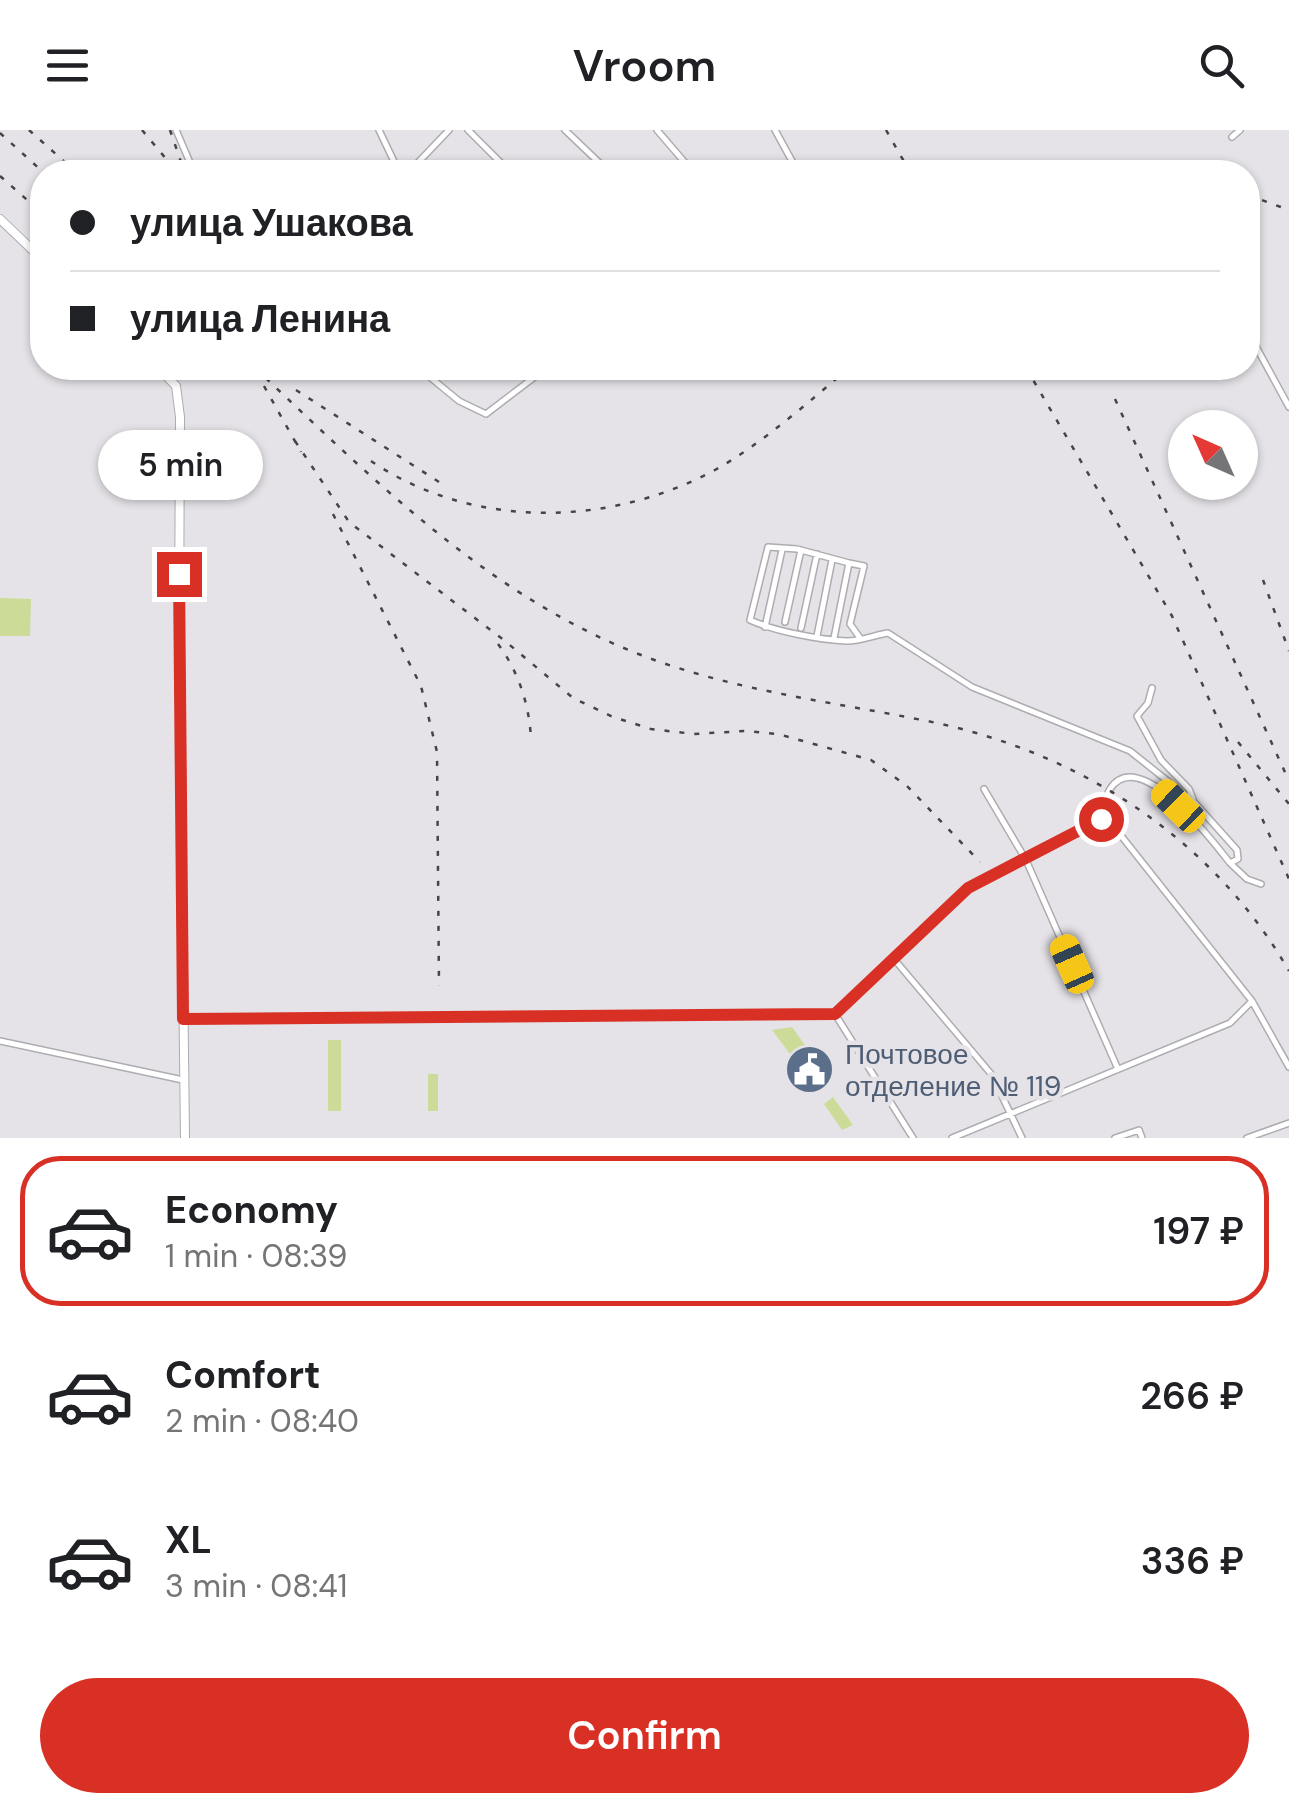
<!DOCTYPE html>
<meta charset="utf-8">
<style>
body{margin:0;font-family:"DM Sans",sans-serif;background:#f2f2f2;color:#202124;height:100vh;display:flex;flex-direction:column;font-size:38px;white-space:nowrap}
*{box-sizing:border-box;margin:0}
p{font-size:32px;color:#757577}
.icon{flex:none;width:55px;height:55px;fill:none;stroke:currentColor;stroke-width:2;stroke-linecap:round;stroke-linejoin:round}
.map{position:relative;height:1008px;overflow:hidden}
.details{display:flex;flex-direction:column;background:#fff;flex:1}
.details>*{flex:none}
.top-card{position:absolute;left:30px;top:30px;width:1230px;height:220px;border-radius:40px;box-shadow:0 2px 8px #0004;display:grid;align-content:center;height:220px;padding:0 40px;background:#fff}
.needle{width:65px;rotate:315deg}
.tools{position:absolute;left:1168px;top:280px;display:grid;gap:20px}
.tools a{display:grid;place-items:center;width:90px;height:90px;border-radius:50%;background:#fff;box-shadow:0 2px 8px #0004;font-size:50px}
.end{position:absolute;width:45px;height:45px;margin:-22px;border:12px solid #d93025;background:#fff;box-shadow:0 0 0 5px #fff}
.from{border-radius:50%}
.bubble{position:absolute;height:70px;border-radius:35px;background:#fff;box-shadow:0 2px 8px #0004;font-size:32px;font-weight:600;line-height:70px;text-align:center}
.car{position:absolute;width:30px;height:60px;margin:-30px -15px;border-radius:12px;box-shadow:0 0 8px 2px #0007;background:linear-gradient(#f5c518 24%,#345 0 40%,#f5c518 0 76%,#345 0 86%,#f5c518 0)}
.top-card b{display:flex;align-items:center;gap:35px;height:95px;font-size:38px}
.top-card b+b{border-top:2px solid #e0e0e0}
.top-card i{width:25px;height:25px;background:#202124}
ul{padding:18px 0 0;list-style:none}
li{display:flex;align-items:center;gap:30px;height:150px;margin:0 20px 15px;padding:0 20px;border:5px solid transparent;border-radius:40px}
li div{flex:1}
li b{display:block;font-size:38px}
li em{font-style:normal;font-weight:600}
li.active{border-color:#d93025}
li>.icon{width:90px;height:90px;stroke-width:1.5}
.primary-button{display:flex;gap:20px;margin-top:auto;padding:20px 40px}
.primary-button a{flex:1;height:115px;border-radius:60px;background:#d93025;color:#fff;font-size:40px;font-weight:600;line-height:115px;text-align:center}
header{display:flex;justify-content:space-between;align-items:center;height:130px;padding:0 40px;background:#fff;font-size:45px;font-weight:600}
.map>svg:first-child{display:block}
.green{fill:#cddb98}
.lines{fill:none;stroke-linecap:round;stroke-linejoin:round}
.minor-casing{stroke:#aeacb0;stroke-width:8}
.major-casing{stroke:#aeacb0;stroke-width:10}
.minor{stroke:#fff;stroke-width:5}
.major{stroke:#fff;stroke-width:8}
.rail{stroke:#464447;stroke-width:2.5;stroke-dasharray:5 10;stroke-linecap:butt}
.route{stroke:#d93025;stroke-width:12}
.labels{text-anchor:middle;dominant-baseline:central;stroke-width:9;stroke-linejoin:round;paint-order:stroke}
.service-label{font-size:28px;fill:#4e5e75;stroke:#e5e3e7;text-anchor:start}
</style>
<header><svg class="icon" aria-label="menu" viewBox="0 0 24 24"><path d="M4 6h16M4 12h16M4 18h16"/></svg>Vroom<svg class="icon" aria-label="search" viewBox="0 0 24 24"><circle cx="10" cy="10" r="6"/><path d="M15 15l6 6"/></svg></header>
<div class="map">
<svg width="1289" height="1008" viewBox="0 0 1289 1008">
<rect width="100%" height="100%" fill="#e5e3e7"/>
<!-- green -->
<path class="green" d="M0,468L31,469L30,506H0Z
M792,897L807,918L793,928L772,900Z
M328,910H341V981H328Z
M428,944H438V981H428Z
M833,967L853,995L842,1000L824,974Z"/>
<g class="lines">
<defs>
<path id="minor" d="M176,0L194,42
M379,0L399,42
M468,0L510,42
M565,0L609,42
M657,0L693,42
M775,0L798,42
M1232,7L1240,0
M409,42L449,0
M1248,202L1289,277
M419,238L459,271L486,284L545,239
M849,433L864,436L850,494L860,508
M785,492L801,420
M765,497L782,420
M801,498L817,424
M817,506L832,430
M834,508L849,433L797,419L768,417L750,490C774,501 820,510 847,511C860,511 875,505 888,503L972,557L1130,621L1194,672L1237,720L1238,729L1230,733C1212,710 1139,614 1110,659C1105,666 1104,680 1101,689
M1152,558L1148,573L1137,586L1161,630L1189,659L1193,669
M984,659L1026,730L1117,937
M1101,689L1111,693L1252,871L1289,937
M1230,733L1247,749L1261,754
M894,829L992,945L1022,1008
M835,884L976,752L1026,730L1100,690
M835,884L913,1008
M183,889L835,884
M0,911L183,950
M952,1008L1230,893L1252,871
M1115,1008L1139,1000L1142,1008
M1247,1008L1289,993"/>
<path id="major" d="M0,89L42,129
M159,238L176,256L180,287L179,501L185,1008"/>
</defs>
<!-- minor casing -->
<use href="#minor" class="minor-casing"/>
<!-- major casing -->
<use href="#major" class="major-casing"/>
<!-- minor -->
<use href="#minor" class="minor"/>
<!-- major -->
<use href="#major" class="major"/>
<!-- rail -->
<path class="rail" d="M29,0L76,42
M142,0L177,42
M170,0L183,38
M886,0L910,42
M0,3L43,42
M0,46L42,83
M1248,65L1289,80
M255,238C367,343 476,454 619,516C718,559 823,570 927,591C1077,621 1212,707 1289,841
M1026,238L1172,486L1289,749
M264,256L301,322
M296,260L439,352
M1115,269L1289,651
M295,311L349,392L505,511L573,568L613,587L651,599L694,604L745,601L778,604L871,630L907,656L980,732
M371,331C473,400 609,397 715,340C760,315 810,271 849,238
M333,384L421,556L437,622L439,856
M1263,450L1289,521
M498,514C519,542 530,577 531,611
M1238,612L1289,674"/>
</g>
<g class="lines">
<!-- route -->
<path class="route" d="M179,444L183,889L835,884L968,758L1101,689"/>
</g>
<!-- icons -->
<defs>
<symbol id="civic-disc" viewBox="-11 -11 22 22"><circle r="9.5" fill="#5c6f8a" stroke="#e5e3e7"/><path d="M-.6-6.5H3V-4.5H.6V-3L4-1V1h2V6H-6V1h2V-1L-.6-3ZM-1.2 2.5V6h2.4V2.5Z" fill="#fff"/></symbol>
</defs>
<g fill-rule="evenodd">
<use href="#civic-disc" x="782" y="912" width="55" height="55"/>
</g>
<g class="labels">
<!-- service labels -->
<g class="service-label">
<text x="845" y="924">Почтовое<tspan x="845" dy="32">отделение № 119</tspan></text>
</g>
</g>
</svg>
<div class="tools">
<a><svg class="needle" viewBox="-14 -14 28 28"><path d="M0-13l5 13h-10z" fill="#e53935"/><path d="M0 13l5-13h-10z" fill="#757577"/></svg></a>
</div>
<i class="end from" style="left:1101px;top:689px"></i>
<i class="end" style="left:179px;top:444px"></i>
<div class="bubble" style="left:98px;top:300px;width:165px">5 min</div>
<i class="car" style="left:1178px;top:676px;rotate:314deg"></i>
<i class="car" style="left:1072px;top:834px;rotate:336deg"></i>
<div class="top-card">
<b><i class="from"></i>улица Ушакова</b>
<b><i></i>улица Ленина</b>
</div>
</div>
<section class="details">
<ul>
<li class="active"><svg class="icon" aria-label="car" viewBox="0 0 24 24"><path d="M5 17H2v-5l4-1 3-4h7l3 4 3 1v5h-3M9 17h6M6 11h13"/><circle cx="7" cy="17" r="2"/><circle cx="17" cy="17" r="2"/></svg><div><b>Economy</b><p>1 min · 08:39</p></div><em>197 ₽</em></li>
<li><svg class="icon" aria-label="car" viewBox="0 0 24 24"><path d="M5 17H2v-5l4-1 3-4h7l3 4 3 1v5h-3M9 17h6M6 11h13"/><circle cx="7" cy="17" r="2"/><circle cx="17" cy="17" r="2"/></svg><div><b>Comfort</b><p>2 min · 08:40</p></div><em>266 ₽</em></li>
<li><svg class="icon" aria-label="car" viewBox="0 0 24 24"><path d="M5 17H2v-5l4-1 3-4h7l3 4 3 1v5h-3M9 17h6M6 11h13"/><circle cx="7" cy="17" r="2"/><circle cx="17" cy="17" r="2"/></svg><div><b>XL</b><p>3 min · 08:41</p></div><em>336 ₽</em></li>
</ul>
<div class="primary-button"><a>Confirm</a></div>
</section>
